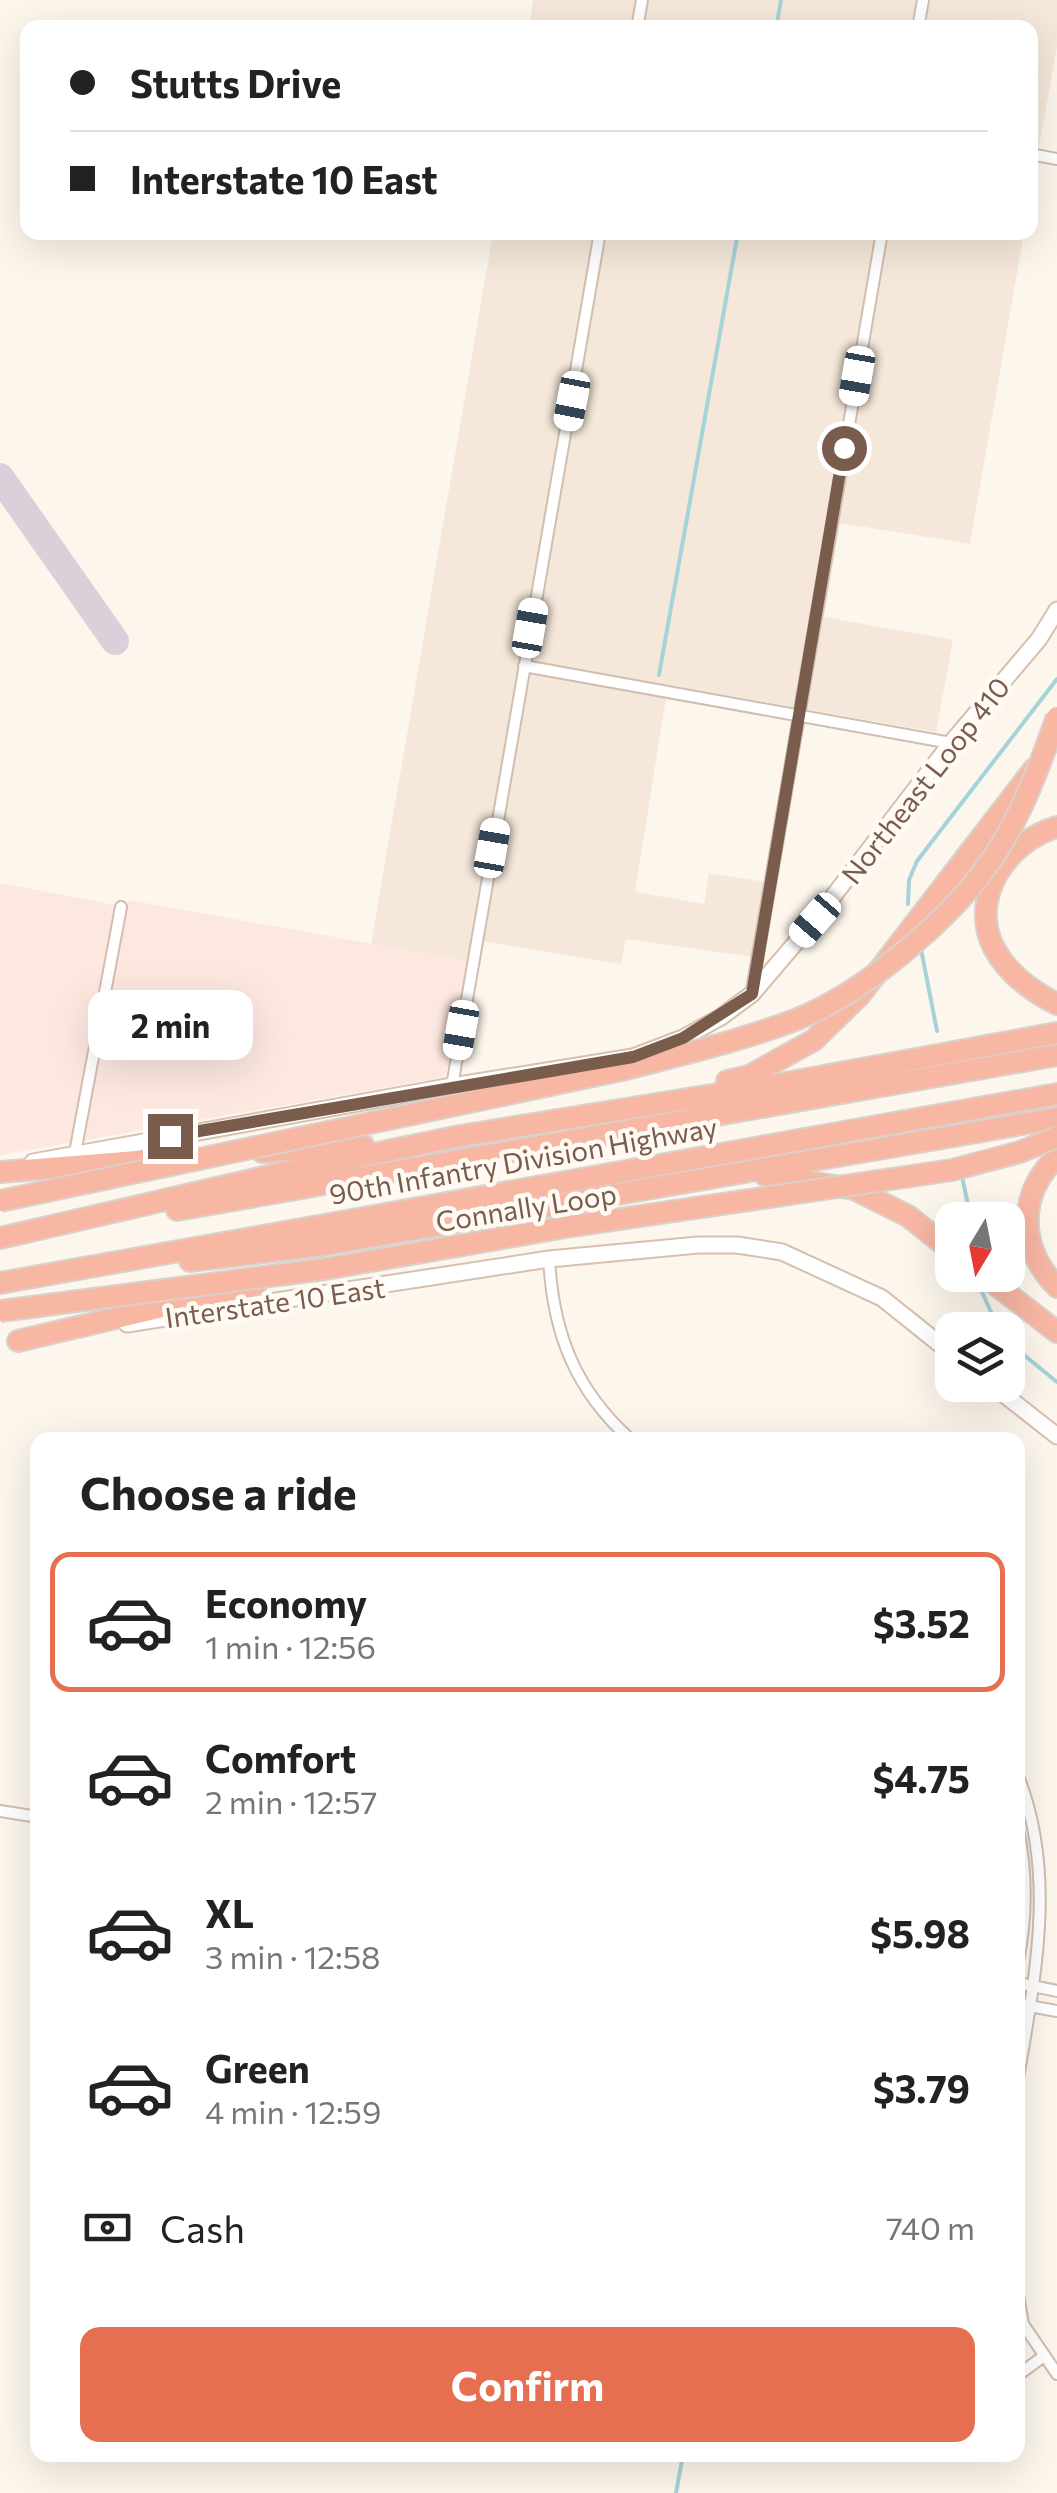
<!DOCTYPE html>
<meta charset="utf-8">
<style>
body{margin:0;font-family:Commissioner,sans-serif;background:#f6f6f6;color:#222;height:100vh;display:flex;flex-direction:column;font-size:38px;white-space:nowrap}
*{box-sizing:border-box;margin:0}
p{font-size:32px;color:#767676}
.icon{flex:none;width:55px;height:55px;fill:none;stroke:currentColor;stroke-width:2;stroke-linecap:round;stroke-linejoin:round}
.map{position:relative;flex:1;overflow:hidden}
.drawer{position:absolute;left:30px;top:1432px;width:995px;height:1030px;display:flex;flex-direction:column;background:#fff;border-radius:20px;box-shadow:0 10px 40px #0002}
.drawer>*{flex:none}
.top-card{position:absolute;left:20px;top:20px;width:1018px;height:220px;border-radius:20px;box-shadow:0 10px 40px #0002;display:grid;align-content:center;height:220px;padding:0 50px;background:#fff}
.needle{width:65px;rotate:190deg}
.buttons{position:absolute;left:935px;top:1202px;display:grid;gap:20px}
.buttons a{display:grid;place-items:center;width:90px;height:90px;border-radius:20px;background:#fff;box-shadow:0 10px 40px #0002;font-size:50px}
.end{position:absolute;width:45px;height:45px;margin:-22px;border:12px solid #7a5c4d;background:#fff;box-shadow:0 0 0 5px #fff}
.from{border-radius:50%}
.bubble{position:absolute;height:70px;border-radius:20px;background:#fff;box-shadow:0 10px 40px #0002;font-size:32px;font-weight:700;line-height:70px;text-align:center}
.car{position:absolute;width:30px;height:60px;margin:-30px -15px;border-radius:12px;box-shadow:0 0 8px 2px #0007;background:linear-gradient(#fff 24%,#345 0 40%,#fff 0 76%,#345 0 86%,#fff 0)}
.top-card b{display:flex;align-items:center;gap:35px;height:95px;font-size:38px}
.top-card b+b{border-top:2px solid #e0e0e0}
.top-card i{width:25px;height:25px;background:#222}
ul{padding:0;list-style:none}
li{display:flex;align-items:center;gap:30px;height:140px;margin:0 20px 15px;padding:0 30px;border:5px solid transparent;border-radius:20px}
li div{flex:1}
li b{display:block;font-size:38px}
li em{font-style:normal;font-weight:700}
li.on{border-color:#e76f51}
li>.icon{width:90px;height:90px;stroke-width:1.5}
h2{padding:0 50px;font-size:45px;line-height:120px}
.pay{display:flex;align-items:center;gap:25px;height:110px;padding:0 50px;font-size:38px}
.pay p{margin-inline-start:auto}
.cta{display:flex;gap:20px;margin-top:auto;padding:20px 50px}
.cta a{flex:1;height:115px;border-radius:20px;background:#e76f51;color:#fff;font-size:40px;font-weight:700;line-height:115px;text-align:center}
.map>svg:first-child{display:block}
.residential{fill:#f5e8da}
.commercial{fill:#fde8e0}
.lines{fill:none;stroke-linecap:round;stroke-linejoin:round}
.stream{stroke:#a5d3da;stroke-width:4}
.taxiway{stroke:#dbcfda;stroke-width:28}
.minor-casing{stroke:#d1beb0;stroke-width:14}
.secondary-casing{stroke:#d6c0b0;stroke-width:19}
.motorway-casing{stroke:#dad1cd;stroke-width:24}
.minor{stroke:#fff;stroke-width:10}
.secondary{stroke:#fff;stroke-width:15}
.motorway{stroke:#f7b7a3;stroke-width:20}
.motorway-bridge-casing{stroke:#dad1cd;stroke-width:24;stroke-linecap:butt}
.motorway-bridge{stroke:#f7b7a3;stroke-width:20}
.route{stroke:#7a5c4d;stroke-width:12}
.labels{text-anchor:middle;dominant-baseline:central;stroke-width:9;stroke-linejoin:round;paint-order:stroke}
.street-label{font-size:28px;fill:#7a5c4d;stroke:#fffaf3}
</style>
<div class="map">
<svg width="1057" height="2493" viewBox="0 0 1057 2493">
<rect width="100%" height="100%" fill="#fdf6ec"/>
<!-- residential -->
<path class="residential" d="M533,0H1057V46L1030,198V28H529Z
M493,233H1024L970,544L840,523L824,617L953,640L936,732L668,685L635,892L704,904L709,873L765,882L753,957L626,939L621,964L471,939L467,961L371,944Z"/>
<!-- commercial -->
<path class="commercial" d="M0,883L126,907L129,900L467,961L446,1077L0,1155Z"/>
<g class="lines">
<!-- stream -->
<path class="stream" d="M776,28L781,0
M659,675L738,232
M908,904L909,880L917,861L1057,679
M921,949L937,1031
M962,1176L971,1220
M982,1292L999,1330
M1008,1342L1057,1382
M676,2493L683,2455"/>
<!-- taxiway -->
<path class="taxiway" d="M0,477L115,641"/>
<defs>
<path id="minor" d="M637,28L642,0
M918,28L923,0
M1030,154L1057,159
M524,666L951,743
M752,990L882,232
M452,1086L600,232
M75,1153L121,907
M549,1259C553,1333 575,1390 631,1440
M1018,1776C1057,1874 1035,1977 1018,2078
M0,1811L38,1817
M1018,1829C1027,1873 1027,1917 1018,1961
M1018,1983L1057,1991
M1018,2004L1057,2011
M1018,2295L1023,2324L1057,2374
M1018,2375L1044,2356
M765,2455H769"/>
<path id="secondary" d="M33,1162L452,1086L633,1057L683,1038L721,1017L752,994L815,920L951,743L1039,639L1057,610
M127,1324L549,1259L698,1245H737L782,1252L882,1298L952,1354
M992,1385L1057,1436"/>
<path id="motorway" d="M1057,827C1008,841 968,897 994,948C1008,974 1031,991 1057,1004
M727,1081L749,1076L814,1040L860,995L1034,769
M262,1152L363,1145
M1057,1157C1017,1195 1019,1248 1057,1287
M0,1172L174,1158
M765,1175L854,1189L908,1216L952,1251
M177,1210L1057,1055
M0,1238L286,1172L460,1136L780,1084L1057,1033
M190,1261L323,1245L1057,1118
M983,1275L1057,1332
M0,1283L1057,1094
M18,1341L256,1285"/>
</defs>
<!-- minor casing -->
<use href="#minor" class="minor-casing"/>
<!-- secondary casing -->
<use href="#secondary" class="secondary-casing"/>
<!-- motorway casing -->
<use href="#motorway" class="motorway-casing"/>
<!-- minor -->
<use href="#minor" class="minor"/>
<!-- secondary -->
<use href="#secondary" class="secondary"/>
<!-- motorway -->
<use href="#motorway" class="motorway"/>
<defs>
<path id="motorway-bridge" d="M0,1201L626,1069C683,1054 740,1041 795,1020C861,995 950,920 990,862C1021,818 1039,767 1057,717
M0,1311L325,1269L566,1227L952,1170L1020,1152L1057,1137"/>
</defs>
<!-- motorway-bridge casing -->
<use href="#motorway-bridge" class="motorway-bridge-casing"/>
<!-- motorway-bridge -->
<use href="#motorway-bridge" class="motorway-bridge"/>
</g>
<g class="lines">
<!-- route -->
<path class="route" d="M170,1136L633,1057L683,1038L752,994L844,448"/>
</g>
<g class="labels">
<!-- street labels -->
<g class="street-label">
<text transform="translate(925 780) rotate(-52)">Northeast Loop 410</text>
<text transform="translate(523 1160) rotate(-10)">90th Infantry Division Highway</text>
<text transform="translate(526 1207) rotate(-9)">Connally Loop</text>
<text transform="translate(275 1302) rotate(-8)">Interstate 10 East</text>
</g>
</g>
</svg>
<div class="buttons">
<a><svg class="needle" viewBox="-14 -14 28 28"><path d="M0-13l5 13h-10z" fill="#e53935"/><path d="M0 13l5-13h-10z" fill="#767676"/></svg></a>
<a><svg class="icon" aria-label="layers" viewBox="0 0 24 24"><path d="M12 4l9 5-9 5-9-5zM3 14l9 5 9-5"/></svg></a>
</div>
<i class="end from" style="left:844px;top:448px"></i>
<i class="end" style="left:170px;top:1136px"></i>
<div class="bubble" style="left:88px;top:990px;width:165px">2 min</div>
<i class="car" style="left:857px;top:376px;rotate:190deg"></i>
<i class="car" style="left:572px;top:401px;rotate:191deg"></i>
<i class="car" style="left:530px;top:628px;rotate:10deg"></i>
<i class="car" style="left:492px;top:848px;rotate:10deg"></i>
<i class="car" style="left:815px;top:920px;rotate:221deg"></i>
<i class="car" style="left:461px;top:1030px;rotate:190deg"></i>
<div class="top-card">
<b><i class="from"></i>Stutts Drive</b>
<b><i></i>Interstate 10 East</b>
</div>
<section class="drawer">
<h2>Choose a ride</h2>
<ul>
<li class="on"><svg class="icon" aria-label="car" viewBox="0 0 24 24"><path d="M5 17H2v-5l4-1 3-4h7l3 4 3 1v5h-3M9 17h6M6 11h13"/><circle cx="7" cy="17" r="2"/><circle cx="17" cy="17" r="2"/></svg><div><b>Economy</b><p>1 min · 12:56</p></div><em>$3.52</em></li>
<li><svg class="icon" aria-label="car" viewBox="0 0 24 24"><path d="M5 17H2v-5l4-1 3-4h7l3 4 3 1v5h-3M9 17h6M6 11h13"/><circle cx="7" cy="17" r="2"/><circle cx="17" cy="17" r="2"/></svg><div><b>Comfort</b><p>2 min · 12:57</p></div><em>$4.75</em></li>
<li><svg class="icon" aria-label="car" viewBox="0 0 24 24"><path d="M5 17H2v-5l4-1 3-4h7l3 4 3 1v5h-3M9 17h6M6 11h13"/><circle cx="7" cy="17" r="2"/><circle cx="17" cy="17" r="2"/></svg><div><b>XL</b><p>3 min · 12:58</p></div><em>$5.98</em></li>
<li><svg class="icon" aria-label="car" viewBox="0 0 24 24"><path d="M5 17H2v-5l4-1 3-4h7l3 4 3 1v5h-3M9 17h6M6 11h13"/><circle cx="7" cy="17" r="2"/><circle cx="17" cy="17" r="2"/></svg><div><b>Green</b><p>4 min · 12:59</p></div><em>$3.79</em></li>
</ul>
<div class="pay"><svg class="icon" aria-label="cash" viewBox="0 0 24 24"><path d="M3 7h18v10H3z"/><circle cx="12" cy="12" r="2"/></svg>Cash<p>740 m</p></div>
<div class="cta"><a>Confirm</a></div>
</section>
</div>
